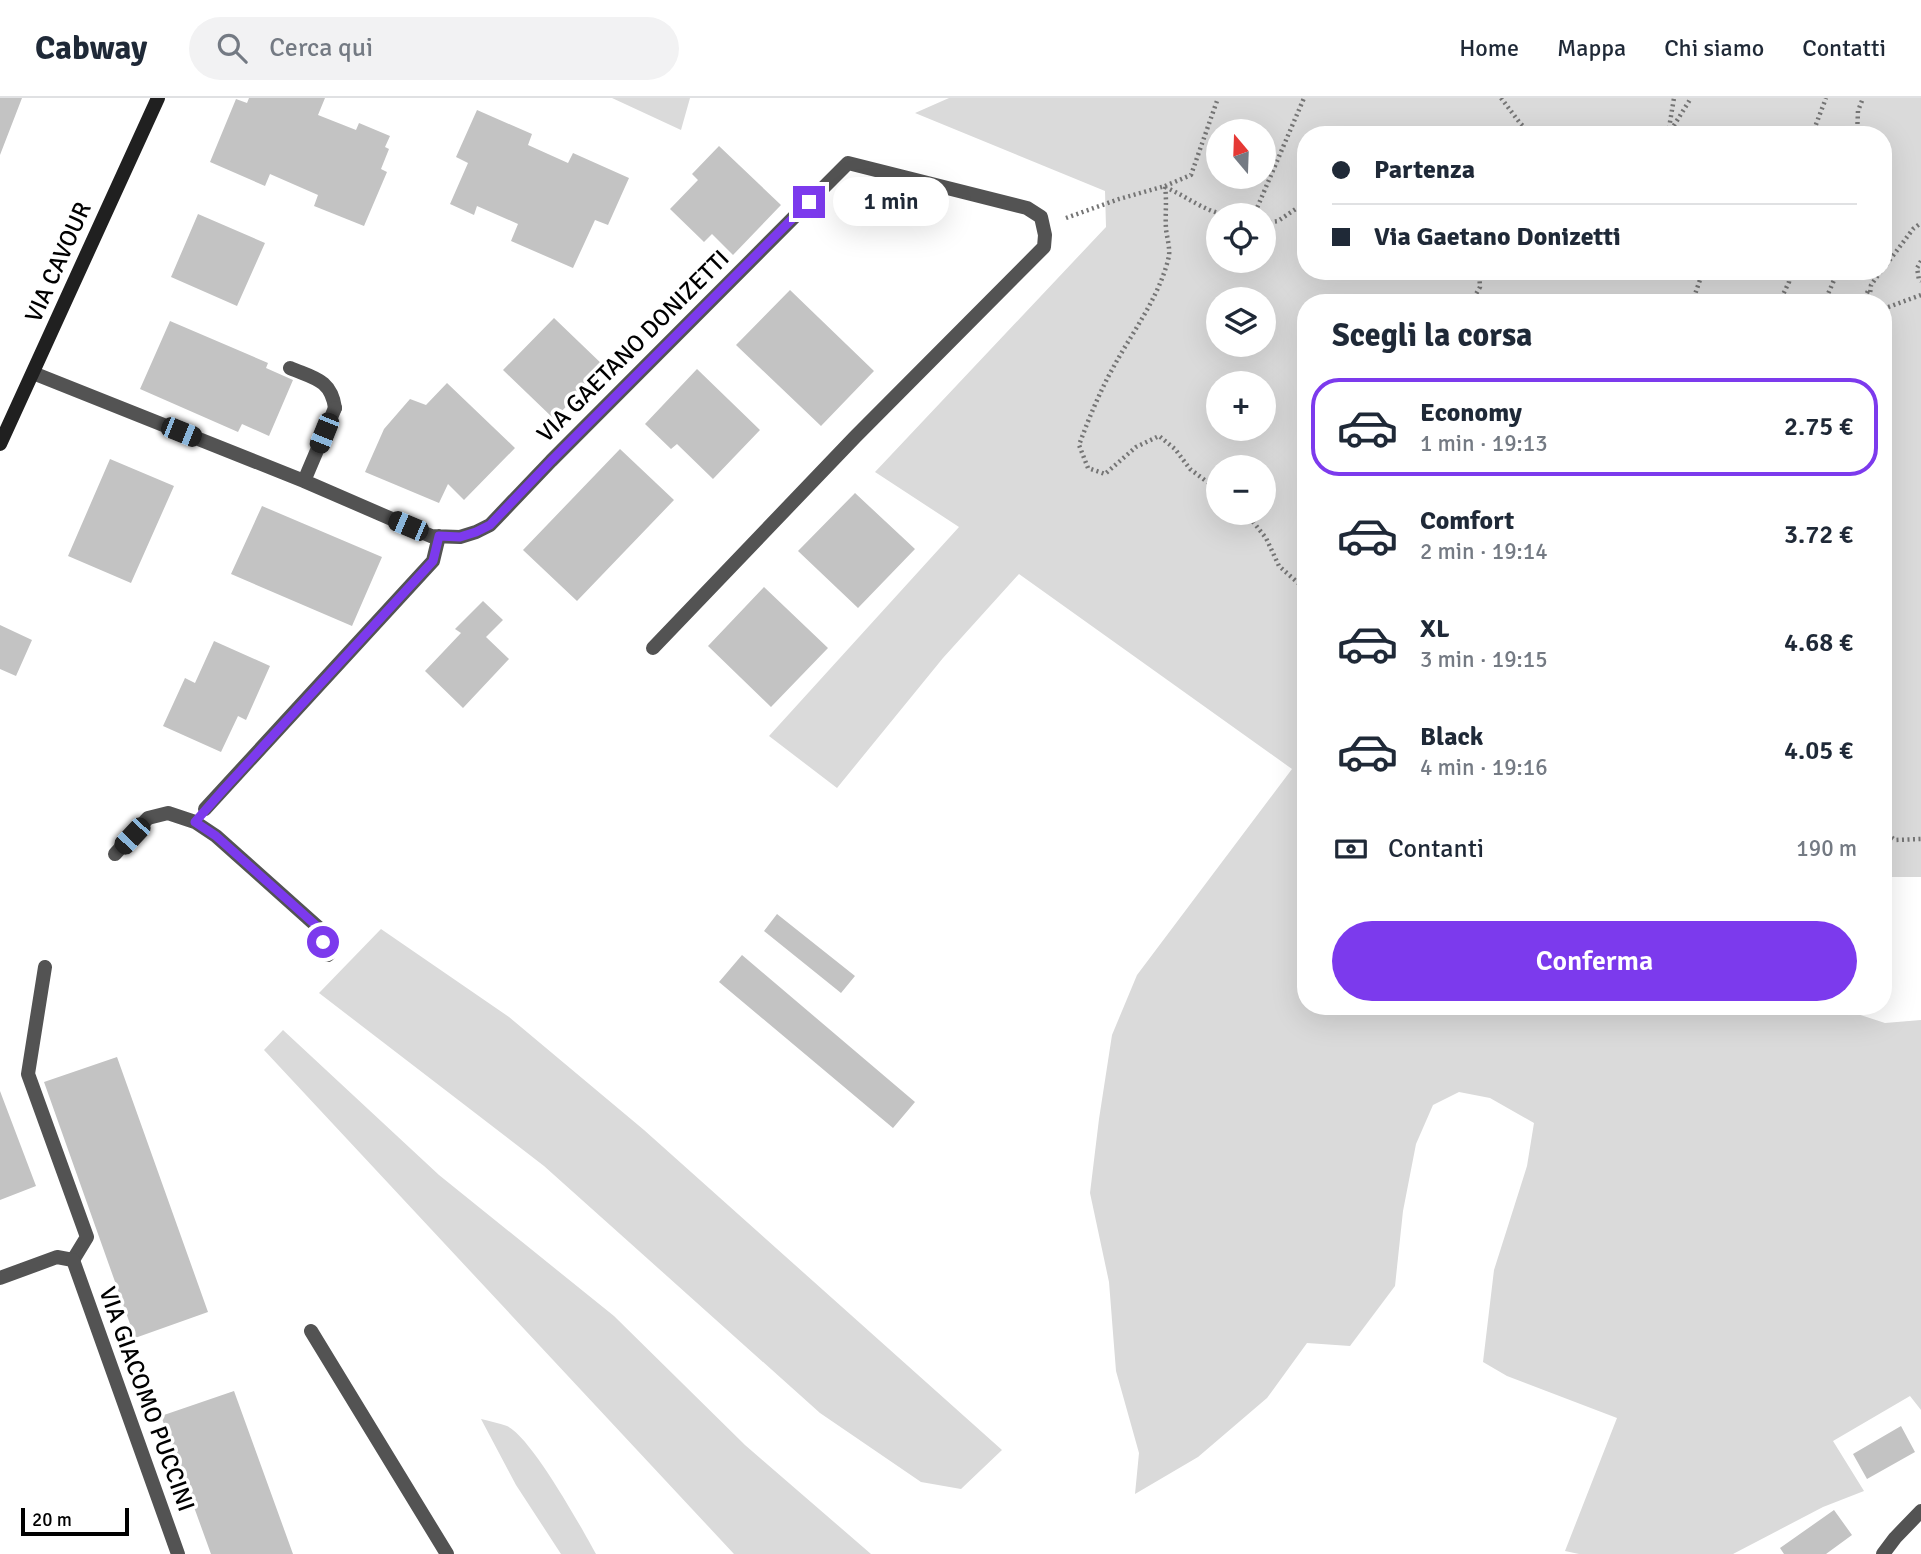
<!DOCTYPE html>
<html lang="it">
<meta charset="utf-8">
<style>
body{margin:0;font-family:Signika,sans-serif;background:#f2f2f3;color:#1f2937;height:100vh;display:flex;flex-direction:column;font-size:26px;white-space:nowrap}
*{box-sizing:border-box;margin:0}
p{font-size:23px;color:#747a83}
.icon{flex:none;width:38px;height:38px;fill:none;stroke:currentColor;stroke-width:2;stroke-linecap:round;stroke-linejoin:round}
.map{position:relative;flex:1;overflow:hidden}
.panel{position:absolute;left:1297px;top:196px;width:595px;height:721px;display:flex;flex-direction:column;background:#fff;border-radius:28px;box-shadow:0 7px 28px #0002}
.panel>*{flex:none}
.guide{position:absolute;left:1297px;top:28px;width:595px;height:154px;border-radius:28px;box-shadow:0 7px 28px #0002;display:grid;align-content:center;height:154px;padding:0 35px;background:#fff}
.needle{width:46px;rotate:341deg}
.tools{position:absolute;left:1206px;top:21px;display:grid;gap:14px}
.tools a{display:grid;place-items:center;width:70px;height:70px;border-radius:50%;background:#fff;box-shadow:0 7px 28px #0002;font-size:35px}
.scale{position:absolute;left:21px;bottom:18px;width:108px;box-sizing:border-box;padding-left:7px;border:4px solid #000;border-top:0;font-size:19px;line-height:24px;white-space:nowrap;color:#000;-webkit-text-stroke:5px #fff;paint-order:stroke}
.end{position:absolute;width:32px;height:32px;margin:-16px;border:9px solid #7c3aed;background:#fff;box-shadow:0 0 0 4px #fff}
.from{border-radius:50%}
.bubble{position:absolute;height:49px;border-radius:24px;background:#fff;box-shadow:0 7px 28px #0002;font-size:23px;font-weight:600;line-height:49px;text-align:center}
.car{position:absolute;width:21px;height:42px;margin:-21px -10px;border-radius:9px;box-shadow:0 0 5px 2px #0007;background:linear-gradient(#222 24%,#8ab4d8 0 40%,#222 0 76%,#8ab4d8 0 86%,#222 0)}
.guide b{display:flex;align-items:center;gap:24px;height:66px;font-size:26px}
.guide b+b{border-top:2px solid #e0e1e3}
.guide i{width:18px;height:18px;background:#1f2937}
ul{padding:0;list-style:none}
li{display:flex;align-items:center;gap:21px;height:98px;margin:0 14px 10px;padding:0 21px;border:4px solid transparent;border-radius:28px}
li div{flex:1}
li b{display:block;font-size:26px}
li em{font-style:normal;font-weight:600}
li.current{border-color:#7c3aed}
li>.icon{width:63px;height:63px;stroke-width:1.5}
h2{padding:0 35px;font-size:32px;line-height:84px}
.pay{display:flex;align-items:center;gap:18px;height:77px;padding:0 35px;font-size:26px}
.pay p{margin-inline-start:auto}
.action{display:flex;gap:14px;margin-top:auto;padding:14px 35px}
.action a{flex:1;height:80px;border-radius:42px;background:#7c3aed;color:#fff;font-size:28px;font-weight:600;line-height:80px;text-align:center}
header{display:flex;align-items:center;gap:42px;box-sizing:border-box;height:98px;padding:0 35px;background:#fff;border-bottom:2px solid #e0e1e3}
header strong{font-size:33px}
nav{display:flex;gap:38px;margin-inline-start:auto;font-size:24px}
.search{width:490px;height:63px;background:#f2f2f3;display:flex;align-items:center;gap:18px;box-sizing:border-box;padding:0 24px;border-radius:38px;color:#747a83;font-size:26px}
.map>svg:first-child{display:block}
.green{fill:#dadada;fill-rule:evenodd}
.building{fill:#c3c3c3}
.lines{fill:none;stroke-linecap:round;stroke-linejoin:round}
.path{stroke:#757575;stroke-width:4.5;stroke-dasharray:2 3.5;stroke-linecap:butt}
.lane{stroke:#535353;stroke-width:14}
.street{stroke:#535353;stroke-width:14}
.secondary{stroke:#202020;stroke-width:14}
.route{stroke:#7c3aed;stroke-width:9}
.labels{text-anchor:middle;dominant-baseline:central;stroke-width:7;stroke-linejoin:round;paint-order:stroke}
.street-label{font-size:24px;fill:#000;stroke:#fff}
</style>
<header>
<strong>Cabway</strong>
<div class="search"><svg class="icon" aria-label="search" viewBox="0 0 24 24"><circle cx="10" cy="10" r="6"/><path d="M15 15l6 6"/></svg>Cerca qui</div>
<nav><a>Home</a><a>Mappa</a><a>Chi siamo</a><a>Contatti</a></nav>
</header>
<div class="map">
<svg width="1921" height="1456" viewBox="0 0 1921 1456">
<rect width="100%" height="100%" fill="#fff"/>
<!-- green -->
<path class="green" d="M612,0H690L681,32Z
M949,0H1921V779H1883V205H1306V908H1833L1885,925L1921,922V1312L1910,1298L1833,1343L1864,1393L1823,1409L1733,1456H1579L1565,1453L1617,1320L1507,1278L1483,1264L1494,1172L1527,1068L1534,1025L1490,1000L1459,994L1433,1007L1416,1046L1403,1113L1395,1188L1350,1248L1307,1245L1267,1300L1198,1359L1135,1396L1139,1355L1116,1273L1109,1184L1090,1095L1099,1021L1112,937L1137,877L1292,671L1019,476L943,560L837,690L769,638L959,429L875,374L1106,129L1105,93L915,15ZM1264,33V79H1218V33ZM1306,37H1883V173H1306ZM1264,117V163H1218V117ZM1264,201V247H1218V201ZM1264,285V331H1218V285ZM1264,369V415H1218V369Z
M381,831L509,919L644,1032L1002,1352L961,1391L921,1384L820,1315L544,1068L319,895Z
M283,932L439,1077L614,1218L745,1347L871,1456H734L264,952Z
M481,1321C489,1323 499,1325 507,1328C532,1340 581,1429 596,1456H561L516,1387Z"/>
<!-- building -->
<path class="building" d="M0,0H22L0,57Z
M249,0H325L318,17L356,32L359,25L390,38L385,49L389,51L381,71L387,74L364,128L314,108L318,97L270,76L265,88L210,64L236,1L247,5Z
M477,12L532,36L528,47L568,65L573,55L629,80L608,127L595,122L573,170L511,143L518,126L477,108L474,117L450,106L468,65L456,59Z
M719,48L781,107L733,157L712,136L704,144L670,111L698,82L692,76Z
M198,116L265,145L237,208L171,179Z
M790,192L874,273L821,328L736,247Z
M554,220L605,269L554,321L503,272Z
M170,223L268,265L266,270L293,282L269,338L242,326L238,334L140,291Z
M697,271L760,332L713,381L677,346L671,351L645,326Z
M447,285L515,350L464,402L448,386L439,405L365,374L384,331L410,301L426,307Z
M620,351L674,402L577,503L523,452Z
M110,361L174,388L131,485L68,458Z
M855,395L915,451L858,510L798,453Z
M262,408L382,459L352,528L231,476Z
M764,489L828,550L771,609L708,548Z
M483,503L503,522L486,539L509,561L463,610L425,573L461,535L455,531Z
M0,527L32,542L16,578L0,571Z
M214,543L270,568L246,622L238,618L221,654L163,628L185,580L195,585Z
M777,816L855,878L841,895L764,833Z
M742,857L915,1004L893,1030L719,884Z
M117,959L208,1214L135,1240L44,984Z
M0,993L36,1088L0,1102Z
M234,1293L293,1456H211L161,1318Z
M1901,1328L1915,1354L1867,1381L1853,1356Z
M1834,1412L1852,1437L1826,1456H1784L1780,1450Z"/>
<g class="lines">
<!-- path -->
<path class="path" d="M1501,0L1520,25L1532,37
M1669,30L1674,0
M1668,37L1691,0
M1812,37L1826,0
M1857,37L1858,13L1863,0
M1165,88L1191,77L1218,0
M1165,89C1186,98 1204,113 1226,117
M1243,117L1257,110L1304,0
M1066,120L1119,101L1165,88C1167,103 1165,117 1166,131C1167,140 1170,149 1169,158C1160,198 1133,233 1114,268C1100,293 1089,320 1079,347L1088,370L1105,376L1136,349L1159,338L1175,351L1190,371L1218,392
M1264,125L1278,123L1306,104
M1921,163L1917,170L1919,182L1921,183
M1883,171L1913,131L1921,125
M1471,205L1480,189L1479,173
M1692,205L1703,173
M1779,205L1789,184L1790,173
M1824,205L1838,173
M1862,205L1868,193
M1869,205L1871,187L1881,173
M1883,211L1921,197
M1246,415L1266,440L1279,468L1306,492
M1883,733L1895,742L1921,741"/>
<!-- lane -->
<path class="lane" d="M290,270C313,280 331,281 335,310
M115,756L148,720L168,715L195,724L216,738L319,830L328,857
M0,1180L57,1159L73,1162L87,1139L28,976L45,869"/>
<!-- street -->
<path class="street" d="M33,275L304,383L431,438L460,439L476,434L490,427L551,363L848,65L1027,110L1041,119L1045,137L1044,149L855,339L653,550
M304,383L335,310
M205,711L433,463L439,438
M73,1162L178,1456
M311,1233L447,1456
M1883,1456L1895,1440L1921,1413"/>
<!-- secondary -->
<path class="secondary" d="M0,346L158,0"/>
</g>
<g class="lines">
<!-- route -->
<path class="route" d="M323,844L319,830L216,738L195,724L224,691L433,463L439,438L460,439L476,434L490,427L551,363L809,104"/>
</g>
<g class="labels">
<!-- street labels -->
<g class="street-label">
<text transform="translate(58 164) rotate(-66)">VIA CAVOUR</text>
<text transform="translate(633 248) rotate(-45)">VIA GAETANO DONIZETTI</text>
<text transform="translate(147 1301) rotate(70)">VIA GIACOMO PUCCINI</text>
</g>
</g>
</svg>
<div class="tools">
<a><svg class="needle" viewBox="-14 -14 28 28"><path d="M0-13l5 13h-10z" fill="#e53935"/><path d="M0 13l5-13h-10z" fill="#747a83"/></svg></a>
<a><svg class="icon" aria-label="locate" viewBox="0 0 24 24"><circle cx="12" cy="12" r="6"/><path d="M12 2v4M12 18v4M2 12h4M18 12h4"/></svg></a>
<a><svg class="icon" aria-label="layers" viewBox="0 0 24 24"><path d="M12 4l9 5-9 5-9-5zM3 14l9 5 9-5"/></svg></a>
<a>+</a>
<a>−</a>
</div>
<div class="scale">20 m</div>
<i class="end from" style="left:323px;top:844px"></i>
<i class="end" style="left:809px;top:104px"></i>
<div class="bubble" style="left:833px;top:79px;width:116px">1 min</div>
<i class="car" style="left:181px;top:334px;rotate:112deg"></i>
<i class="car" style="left:324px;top:335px;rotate:202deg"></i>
<i class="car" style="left:408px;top:428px;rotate:293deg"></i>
<i class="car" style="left:132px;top:738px;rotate:223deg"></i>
<div class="guide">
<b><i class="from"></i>Partenza</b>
<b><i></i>Via Gaetano Donizetti</b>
</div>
<section class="panel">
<h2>Scegli la corsa</h2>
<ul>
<li class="current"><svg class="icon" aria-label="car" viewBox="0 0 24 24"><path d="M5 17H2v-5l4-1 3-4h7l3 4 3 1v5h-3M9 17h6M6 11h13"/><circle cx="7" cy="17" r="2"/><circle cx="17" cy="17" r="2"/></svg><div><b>Economy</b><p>1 min · 19:13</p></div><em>2.75 €</em></li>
<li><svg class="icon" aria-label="car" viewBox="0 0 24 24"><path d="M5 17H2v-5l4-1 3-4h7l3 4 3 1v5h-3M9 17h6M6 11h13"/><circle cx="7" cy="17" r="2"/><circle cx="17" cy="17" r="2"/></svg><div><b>Comfort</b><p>2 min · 19:14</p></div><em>3.72 €</em></li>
<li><svg class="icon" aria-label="car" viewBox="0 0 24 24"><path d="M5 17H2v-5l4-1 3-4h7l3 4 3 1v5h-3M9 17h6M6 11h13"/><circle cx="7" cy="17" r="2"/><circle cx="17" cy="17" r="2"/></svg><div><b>XL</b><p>3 min · 19:15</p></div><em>4.68 €</em></li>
<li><svg class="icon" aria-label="car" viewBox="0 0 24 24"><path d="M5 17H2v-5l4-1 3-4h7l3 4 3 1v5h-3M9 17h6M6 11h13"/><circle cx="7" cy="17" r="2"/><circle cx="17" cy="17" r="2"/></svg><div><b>Black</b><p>4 min · 19:16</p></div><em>4.05 €</em></li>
</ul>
<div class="pay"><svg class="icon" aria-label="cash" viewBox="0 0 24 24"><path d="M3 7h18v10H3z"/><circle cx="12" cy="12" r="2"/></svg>Contanti<p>190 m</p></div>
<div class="action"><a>Conferma</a></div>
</section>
</div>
